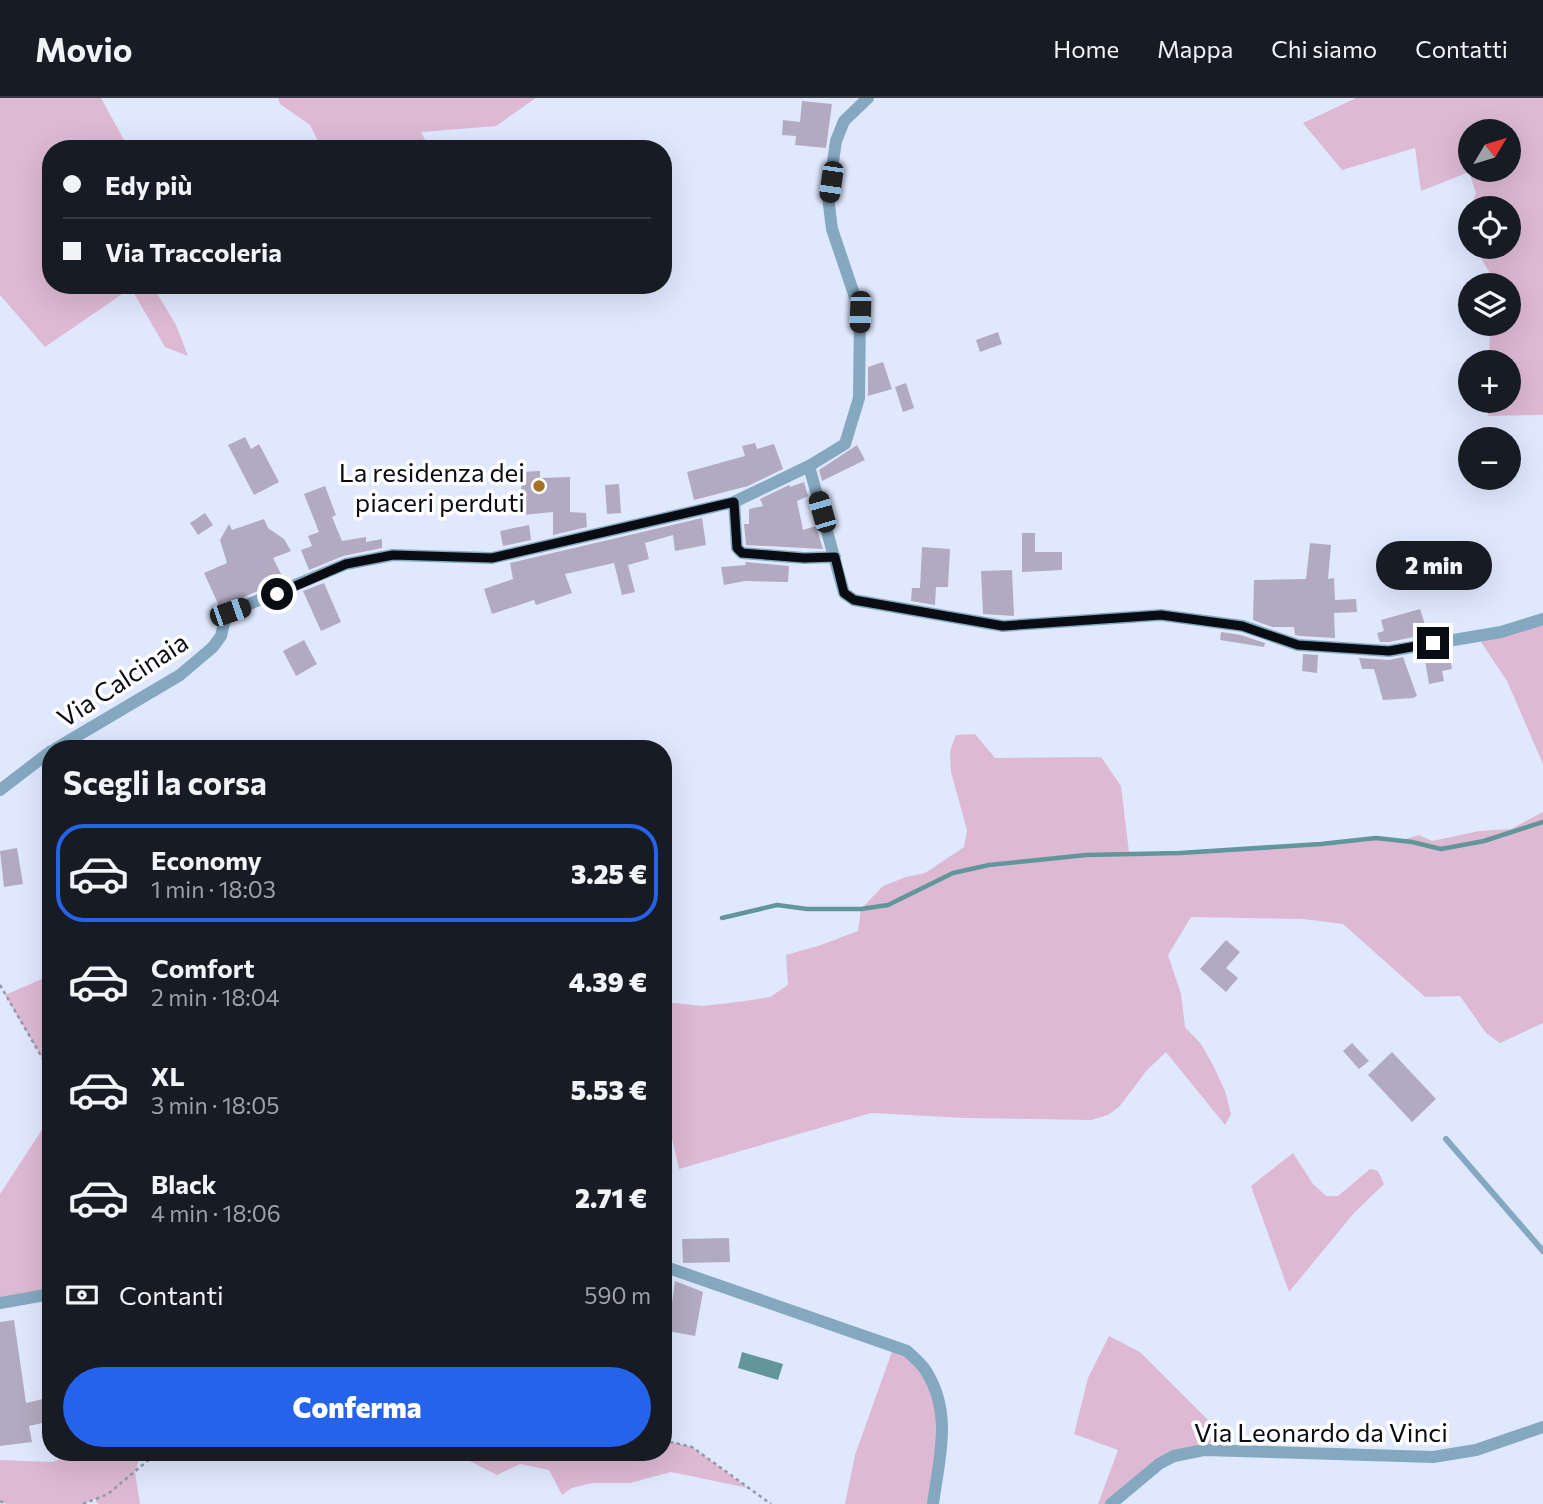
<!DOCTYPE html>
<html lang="it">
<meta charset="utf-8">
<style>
body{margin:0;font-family:Commissioner,sans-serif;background:#20242c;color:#f1f3f6;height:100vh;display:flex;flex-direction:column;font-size:26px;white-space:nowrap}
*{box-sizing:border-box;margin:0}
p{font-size:23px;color:#9ea1a6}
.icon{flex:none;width:38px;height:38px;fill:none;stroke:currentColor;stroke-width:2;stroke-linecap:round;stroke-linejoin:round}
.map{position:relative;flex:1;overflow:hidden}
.details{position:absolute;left:42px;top:642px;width:630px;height:721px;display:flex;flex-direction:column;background:#171b24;border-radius:28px;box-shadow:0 7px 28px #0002}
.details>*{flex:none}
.banner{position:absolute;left:42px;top:42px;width:630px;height:154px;border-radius:28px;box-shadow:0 7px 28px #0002;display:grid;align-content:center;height:154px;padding:0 21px;background:#171b24}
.needle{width:46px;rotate:52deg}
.buttons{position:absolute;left:1458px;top:21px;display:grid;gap:14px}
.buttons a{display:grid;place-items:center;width:63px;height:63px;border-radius:50%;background:#171b24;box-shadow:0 7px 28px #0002;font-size:35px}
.end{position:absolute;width:32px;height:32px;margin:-16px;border:9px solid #0a0c13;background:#fff;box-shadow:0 0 0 4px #fff}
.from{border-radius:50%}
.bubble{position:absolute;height:49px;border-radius:24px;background:#171b24;box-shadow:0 7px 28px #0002;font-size:23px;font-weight:800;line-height:49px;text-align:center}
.car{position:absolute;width:21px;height:42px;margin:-21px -10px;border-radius:9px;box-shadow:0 0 5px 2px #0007;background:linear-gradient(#222 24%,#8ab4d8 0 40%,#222 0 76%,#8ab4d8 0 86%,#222 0)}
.banner b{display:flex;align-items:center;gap:24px;height:66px;font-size:26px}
.banner b+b{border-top:2px solid #363941}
.banner i{width:18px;height:18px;background:#f1f3f6}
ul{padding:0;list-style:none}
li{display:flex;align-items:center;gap:21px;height:98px;margin:0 14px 10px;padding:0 7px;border:4px solid transparent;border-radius:28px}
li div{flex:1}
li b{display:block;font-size:26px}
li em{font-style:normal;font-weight:800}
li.active{border-color:#2563eb}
li>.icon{width:63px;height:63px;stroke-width:1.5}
h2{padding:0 21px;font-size:32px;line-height:84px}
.pay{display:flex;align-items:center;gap:18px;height:77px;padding:0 21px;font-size:26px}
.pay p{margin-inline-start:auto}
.primary-button{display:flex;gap:14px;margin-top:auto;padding:14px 21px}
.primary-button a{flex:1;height:80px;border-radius:42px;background:#2563eb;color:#fff;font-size:28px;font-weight:800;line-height:80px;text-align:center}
header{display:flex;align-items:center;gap:42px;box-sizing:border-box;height:98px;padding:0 35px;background:#171b24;border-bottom:2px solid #363941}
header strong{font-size:33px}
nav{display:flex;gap:38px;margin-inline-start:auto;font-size:24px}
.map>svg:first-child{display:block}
.green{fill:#ddb9d4;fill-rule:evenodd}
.water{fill:#61969b}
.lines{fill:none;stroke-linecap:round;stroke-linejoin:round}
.stream{stroke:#61969b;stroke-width:4.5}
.building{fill:#b2aac0}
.path{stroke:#9399aa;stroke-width:2.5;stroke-dasharray:3.5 3.5;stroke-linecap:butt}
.service{stroke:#84a8c0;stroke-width:6}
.minor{stroke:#84a8c0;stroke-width:12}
.route{stroke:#0a0c13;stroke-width:9}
.poi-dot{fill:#a37227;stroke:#fff;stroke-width:2.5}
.labels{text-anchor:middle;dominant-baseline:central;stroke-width:7;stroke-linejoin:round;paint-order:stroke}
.poi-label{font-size:26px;fill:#0a0c13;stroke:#fff;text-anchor:end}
.street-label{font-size:26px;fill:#0a0c13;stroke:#fff}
</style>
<header>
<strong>Movio</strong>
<nav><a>Home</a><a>Mappa</a><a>Chi siamo</a><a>Contatti</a></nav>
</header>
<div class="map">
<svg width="1543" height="1406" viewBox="0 0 1543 1406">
<rect width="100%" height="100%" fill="#e0e8fe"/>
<!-- green -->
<path class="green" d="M0,0H101L129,51H51V187H152L176,227L188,258L165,249L131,190L45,249L0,197Z
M278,0H536L496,28L421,34L430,51H322L310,27L280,6Z
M1356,0H1543V317L1488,318V303H1508V264H1489L1490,226H1508V187H1491L1492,179L1475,149H1508V110H1471L1476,95L1469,74L1421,93L1415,50L1342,72L1303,25ZM1470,33H1508V72H1470Z
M1543,521V666L1507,583L1477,538Z
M975,636L995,660L1101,659L1121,688L1129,754L1180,755L1321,746L1376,740L1400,743L1419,737L1432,743L1479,733L1511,731L1543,714V925L1500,945L1486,935L1460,898L1425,899L1343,826L1303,821L1191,819L1168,857L1181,896L1185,929L1201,946L1213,967L1225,993L1231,1016L1225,1027L1166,954L1147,972L1120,1008L1108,1017L1091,1022L966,1020L871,1015L679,1071L663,1000V904L703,908L746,903L770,899L788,887L786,857L821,847L858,833L861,811L883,788L906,779L925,775L964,749L967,732L951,674L950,653L956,637Z
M51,877V975L5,897Z
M51,1018V1196L0,1205V1096Z
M1293,1055L1313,1086L1326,1098H1338L1370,1071L1378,1073L1384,1086L1354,1115L1289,1194L1251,1088Z
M1109,1238L1140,1254L1239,1353L1174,1358L1111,1406H1098L1118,1352L1074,1336L1088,1280Z
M894,1248L907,1253L940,1305L933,1406H845L855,1357Z
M663,1342L692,1349L748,1390L671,1374L630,1385H592L572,1390L562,1397L549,1372L520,1366L497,1377L454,1355L663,1354Z
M82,1355H141L135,1374L140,1406H98L95,1401L83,1406H6L0,1403V1362L52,1364Z"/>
<!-- water -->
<path class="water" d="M742,1254L783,1266L778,1282L738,1270Z"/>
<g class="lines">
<!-- stream -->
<path class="stream" d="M722,820L777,807L807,811H861L888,807L953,775L989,767L1086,757L1180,755L1321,746L1376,740L1412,744L1441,751L1484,743L1543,724"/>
</g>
<!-- building -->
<path class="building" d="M802,3L832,6L826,50L795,47L796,38L782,37L783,22L800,24Z
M998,234L1002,246L980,254L976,242Z
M883,264L892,291L868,298V269Z
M906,285L914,310L903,314L895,289Z
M245,339L251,351L259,346L279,384L254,397L228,347Z
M755,345L757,351L774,346L783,371L748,388L694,402L687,374L745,358L742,348Z
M857,347L865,362L822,383L819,372Z
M540,373V380L570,379V414L586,415L587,429L553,437V414L522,417L521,374Z
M804,384L808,398L797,403L803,432L816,428L823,451L746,447L744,426H749V411L763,408L760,401L789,387L790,389Z
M619,386L621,415L607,416L605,387Z
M325,388L336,417L332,419L342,443L366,439V444L382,441V450L343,458L309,472L301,452L312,448L308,438L319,434L304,396Z
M205,415L213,427L198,437L190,425Z
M702,420L706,447L675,453L673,437L645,445L649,461L628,467L635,494L622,497L614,465L565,476L572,495L536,507L534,502L492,516L484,491L513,481L510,465Z
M264,421L268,430L284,441L291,453L273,460L284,482L227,506L221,512L204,475L227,465L220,442L229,426L232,432Z
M529,427L531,442L503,448L500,433Z
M1022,435H1035V454H1062V472L1022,474Z
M1310,445L1331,447L1328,481L1334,480L1335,502L1356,501L1357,514L1334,515L1335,540L1300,538L1295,537L1294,529H1272L1253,522L1254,482L1306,481Z
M922,449L950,451L948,489H936L935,507L911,503L912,490H920Z
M745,464L789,468L788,484L745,483L724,487L721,469L746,467Z
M1012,472L1014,518L983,516L981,473Z
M324,485L341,524L321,533L303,493Z
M1420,511L1428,536L1389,544H1380L1377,535L1384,533L1381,522Z
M1221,534L1241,537L1265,545L1264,549L1220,542Z
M304,542L317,566L296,578L283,553Z
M1438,553L1440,562L1450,560L1452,571L1442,573L1444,583L1429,586L1424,556Z
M1303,556L1318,557L1317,575L1302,573Z
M1403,559L1417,598L1413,600L1383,602L1374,571H1362L1359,560L1389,562Z
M17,750L23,786L4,789L0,753Z
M1226,842L1240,854L1226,870L1238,880L1226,894L1200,871Z
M1352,945L1369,963L1359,971L1343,953Z
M1392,954L1436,1001L1412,1024L1368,977Z
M729,1140L730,1164L683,1165L682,1141Z
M675,1183L703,1194L695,1238L668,1233Z
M14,1222L26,1305L51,1299V1323L29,1328L32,1344L0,1348V1224Z"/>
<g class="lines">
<!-- path -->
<path class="path" d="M0,887L51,975
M663,1342L692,1349L771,1406
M0,1403L6,1406
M83,1406L108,1396L158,1354"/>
<!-- service -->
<path class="service" d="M1446,1041L1543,1153"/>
<!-- minor -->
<path class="minor" d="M809,368L844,495L854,502L1003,528L1161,517L1243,528L1298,547L1389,553L1501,534L1543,521
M734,404L737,450L742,455L804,460L835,459
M55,651L180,577L213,549L221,538L224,525L230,514L346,466L393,457L492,460L734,404L809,368L845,346L859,300L860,214L832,131L828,99L836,43L844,23L868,0
M0,692L51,653
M663,1168L907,1253C913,1259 922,1266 926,1273C953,1316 939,1360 933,1406
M0,1205L51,1196
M1111,1406L1159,1366L1174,1358L1204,1352L1433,1359L1476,1352L1543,1329"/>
</g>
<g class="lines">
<!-- route -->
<path class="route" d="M277,496L346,466L393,457L492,460L734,404L737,450L742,455L804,460L835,459L844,495L854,502L1003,528L1161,517L1242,528L1298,547L1389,553L1433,545"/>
</g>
<!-- markers -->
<circle class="poi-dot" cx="539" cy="388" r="7"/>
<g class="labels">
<!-- poi labels -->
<g class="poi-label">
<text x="525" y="373">La residenza dei<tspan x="525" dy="30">piaceri perduti</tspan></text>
</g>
<!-- street labels -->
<g class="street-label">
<text transform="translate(122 581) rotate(-33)">Via Calcinaia</text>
<text x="1321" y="1333">Via Leonardo da Vinci</text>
</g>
</g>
</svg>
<div class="buttons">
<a><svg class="needle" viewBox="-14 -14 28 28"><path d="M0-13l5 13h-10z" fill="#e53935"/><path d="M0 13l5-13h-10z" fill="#9ea1a6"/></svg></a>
<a><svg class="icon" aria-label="locate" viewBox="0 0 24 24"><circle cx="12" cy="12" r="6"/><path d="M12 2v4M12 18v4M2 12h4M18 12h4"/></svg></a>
<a><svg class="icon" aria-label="layers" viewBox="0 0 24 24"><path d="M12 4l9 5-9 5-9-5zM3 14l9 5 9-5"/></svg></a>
<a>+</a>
<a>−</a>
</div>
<i class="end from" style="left:277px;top:496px"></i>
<i class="end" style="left:1433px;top:545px"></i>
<div class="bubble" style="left:1376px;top:443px;width:116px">2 min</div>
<i class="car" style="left:831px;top:84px;rotate:188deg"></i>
<i class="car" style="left:860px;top:214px;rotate:182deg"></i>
<i class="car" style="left:822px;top:414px;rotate:344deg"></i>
<i class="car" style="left:230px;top:514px;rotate:71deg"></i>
<div class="banner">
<b><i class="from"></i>Edy più</b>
<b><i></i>Via Traccoleria</b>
</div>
<section class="details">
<h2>Scegli la corsa</h2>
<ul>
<li class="active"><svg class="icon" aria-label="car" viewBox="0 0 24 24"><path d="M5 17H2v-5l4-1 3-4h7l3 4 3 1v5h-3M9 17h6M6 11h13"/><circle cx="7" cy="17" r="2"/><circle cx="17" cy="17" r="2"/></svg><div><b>Economy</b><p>1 min · 18:03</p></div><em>3.25 €</em></li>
<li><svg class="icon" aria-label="car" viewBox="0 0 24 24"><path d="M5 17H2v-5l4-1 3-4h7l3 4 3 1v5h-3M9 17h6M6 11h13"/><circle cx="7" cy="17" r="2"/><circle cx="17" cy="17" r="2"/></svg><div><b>Comfort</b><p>2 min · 18:04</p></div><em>4.39 €</em></li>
<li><svg class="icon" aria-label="car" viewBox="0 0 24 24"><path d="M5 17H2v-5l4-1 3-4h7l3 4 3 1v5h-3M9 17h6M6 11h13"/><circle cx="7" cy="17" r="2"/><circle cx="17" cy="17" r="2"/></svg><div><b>XL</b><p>3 min · 18:05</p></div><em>5.53 €</em></li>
<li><svg class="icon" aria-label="car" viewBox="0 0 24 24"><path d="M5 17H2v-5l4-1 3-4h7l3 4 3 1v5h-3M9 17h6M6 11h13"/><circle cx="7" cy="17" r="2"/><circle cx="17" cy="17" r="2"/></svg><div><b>Black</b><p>4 min · 18:06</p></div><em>2.71 €</em></li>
</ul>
<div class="pay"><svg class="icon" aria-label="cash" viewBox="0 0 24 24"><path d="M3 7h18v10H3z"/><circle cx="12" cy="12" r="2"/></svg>Contanti<p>590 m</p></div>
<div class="primary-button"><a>Conferma</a></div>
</section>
</div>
